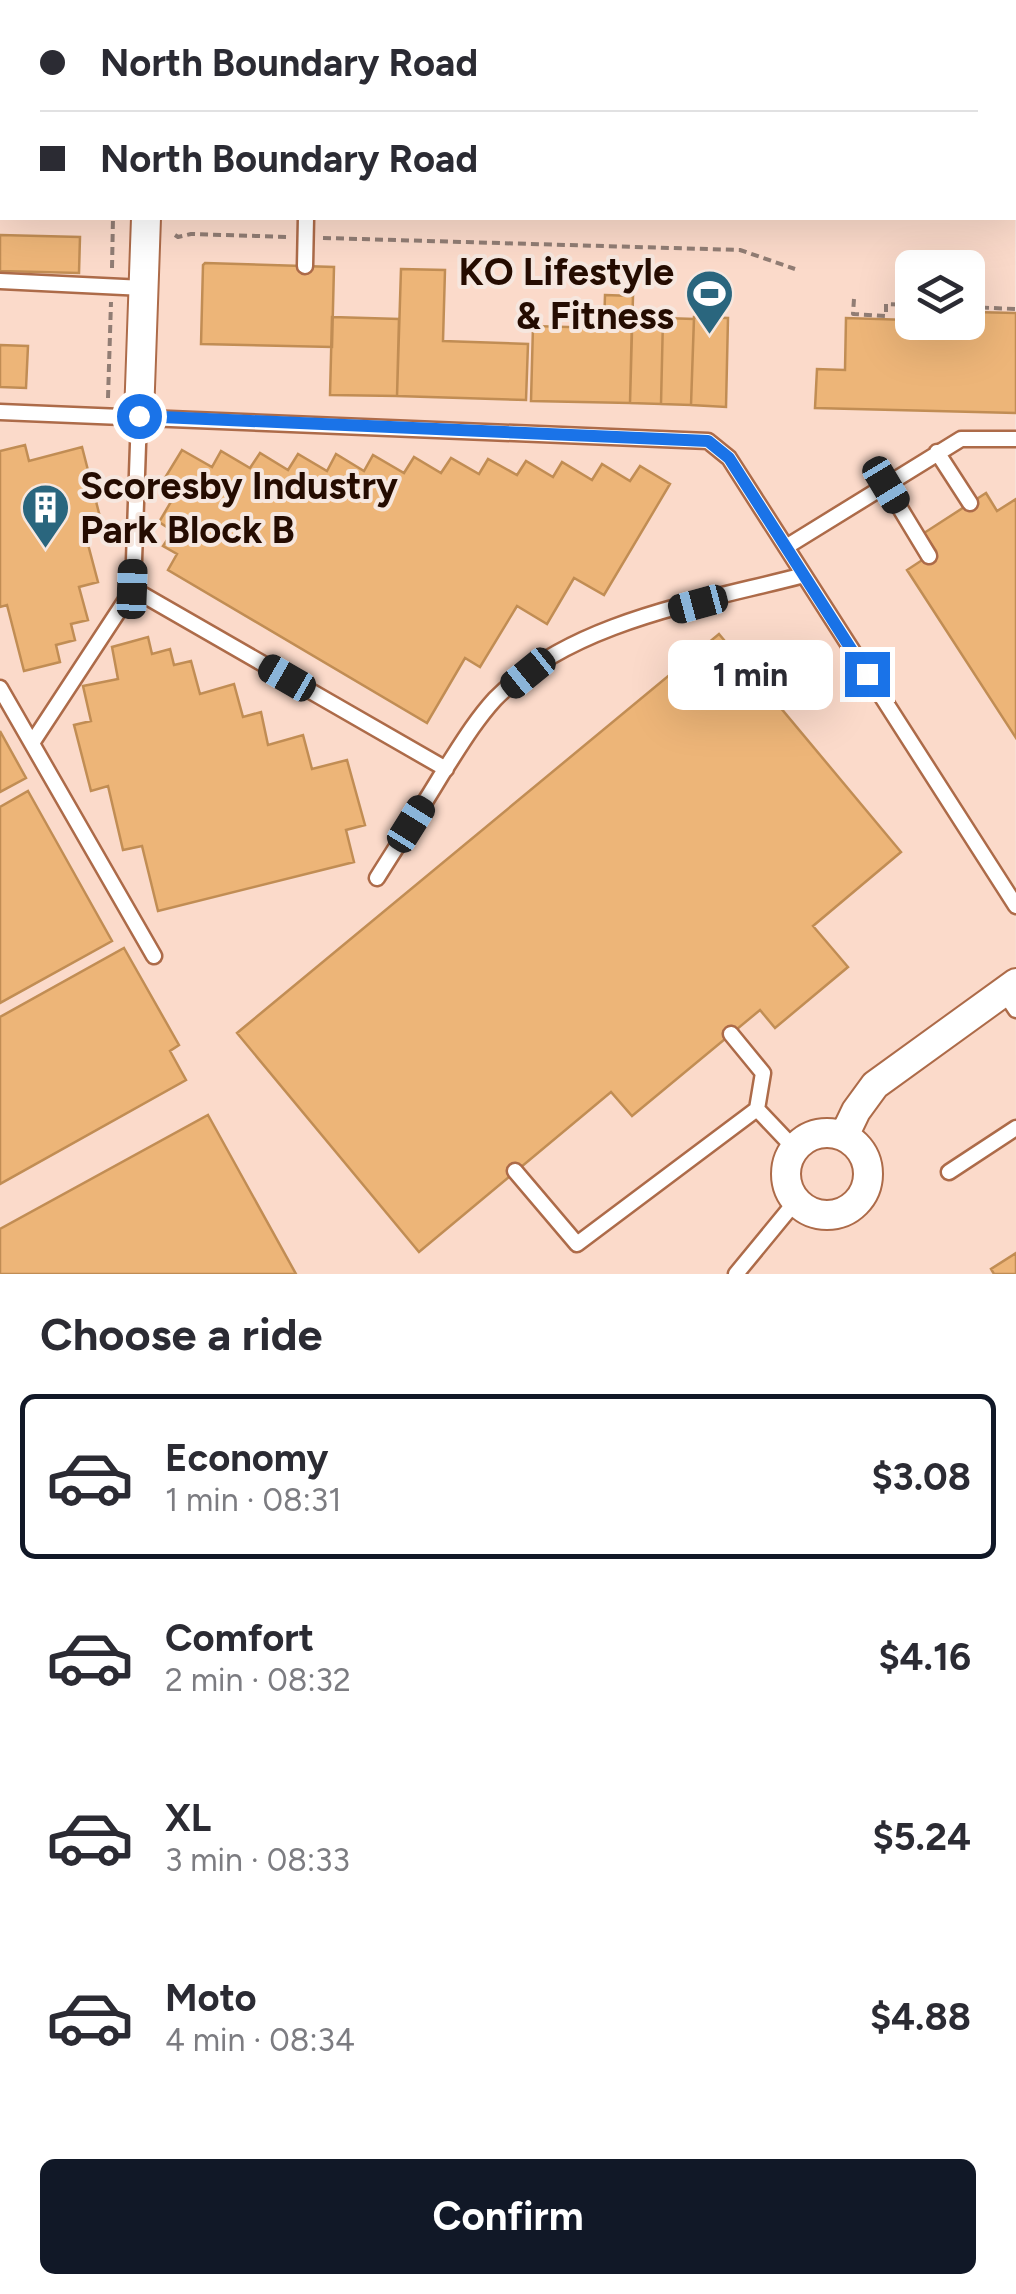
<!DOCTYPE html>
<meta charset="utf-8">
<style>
body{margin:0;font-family:Figtree,sans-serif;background:#f7f7f7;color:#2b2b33;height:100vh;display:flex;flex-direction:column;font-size:38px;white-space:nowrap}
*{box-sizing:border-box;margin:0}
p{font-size:32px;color:#7c7c81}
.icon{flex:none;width:55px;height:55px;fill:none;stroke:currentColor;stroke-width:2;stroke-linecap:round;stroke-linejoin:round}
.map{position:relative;height:1274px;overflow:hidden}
.panel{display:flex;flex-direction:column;background:#fff;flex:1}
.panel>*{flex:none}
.top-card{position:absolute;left:0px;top:0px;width:1018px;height:220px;box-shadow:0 10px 40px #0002;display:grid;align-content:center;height:220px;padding:0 40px;background:#fff}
.fabs{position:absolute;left:895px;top:250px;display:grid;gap:20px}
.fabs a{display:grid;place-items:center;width:90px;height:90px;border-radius:15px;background:#fff;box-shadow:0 10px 40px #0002;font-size:50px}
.end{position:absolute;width:45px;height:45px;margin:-22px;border:12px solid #1a73e8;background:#fff;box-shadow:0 0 0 5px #fff}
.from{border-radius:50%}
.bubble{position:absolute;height:70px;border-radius:15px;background:#fff;box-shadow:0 10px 40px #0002;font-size:32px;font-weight:700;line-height:70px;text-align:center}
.car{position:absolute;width:30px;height:60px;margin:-30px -15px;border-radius:12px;box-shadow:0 0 8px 2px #0007;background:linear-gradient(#222 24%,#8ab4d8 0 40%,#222 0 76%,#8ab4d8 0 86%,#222 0)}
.top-card b{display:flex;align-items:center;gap:35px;height:95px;font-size:38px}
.top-card b+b{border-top:2px solid #e1e1e2}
.top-card i{width:25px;height:25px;background:#2b2b33}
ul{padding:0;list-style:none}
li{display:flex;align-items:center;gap:30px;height:165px;margin:0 20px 15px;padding:0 20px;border:5px solid transparent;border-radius:15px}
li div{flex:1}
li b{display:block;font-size:38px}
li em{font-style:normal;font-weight:700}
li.selected{border-color:#111827}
li>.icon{width:90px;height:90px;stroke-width:1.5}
h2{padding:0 40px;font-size:45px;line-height:120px}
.action{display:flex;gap:20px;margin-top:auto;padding:20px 40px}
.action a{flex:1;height:115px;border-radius:15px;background:#111827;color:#fff;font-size:40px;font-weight:700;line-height:115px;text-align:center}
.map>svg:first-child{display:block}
.built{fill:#fbdaca;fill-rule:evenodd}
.building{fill:#edb578;stroke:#c18d54;stroke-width:2.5}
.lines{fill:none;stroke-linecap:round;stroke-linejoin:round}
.service-casing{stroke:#ad6b49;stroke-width:19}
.minor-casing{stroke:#ad6b49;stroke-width:32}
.path{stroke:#917d74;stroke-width:4;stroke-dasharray:8 5;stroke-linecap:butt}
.service{stroke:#fff;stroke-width:14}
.minor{stroke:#fff;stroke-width:28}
.route{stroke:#1a73e8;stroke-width:12}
.labels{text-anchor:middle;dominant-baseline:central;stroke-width:8;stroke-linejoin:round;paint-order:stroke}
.poi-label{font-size:38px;font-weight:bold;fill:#250c01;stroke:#f6e7df;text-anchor:end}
</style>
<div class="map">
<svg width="1016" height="1274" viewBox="0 0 1016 1274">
<rect width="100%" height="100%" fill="#f6e7df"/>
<!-- built -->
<path class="built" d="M0,0H962L964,2H2V218H1015V84L1016,1274H0ZM912,268H968V322H912Z"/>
<!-- building -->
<path class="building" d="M284,0H397L284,2Z
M668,0H865L668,2Z
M0,235L80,237L79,273L0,271Z
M205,263L334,267L332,347L201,344L203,265Z
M401,269L445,270L443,341L528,344L526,400L397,396Z
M605,295L633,296L630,403L531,401L533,326L604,328Z
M973,312L1016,313V413L815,408L817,369L845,370L846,318L973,322Z
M332,317L399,319L397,396L330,395Z
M694,317L728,318L726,407L691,405Z
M632,318H663L661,404L630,403Z
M663,318L694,319L691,405L661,404Z
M0,345L28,346L26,388L0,387Z
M25,445L29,461L82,447L99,513L81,518L98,582L79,587L88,620L71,624L75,640L56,645L60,662L24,671L7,605L0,607V451Z
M182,450L212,467L221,451L250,468L260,453L288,470L298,454L327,471L336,454L364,471L373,455L404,473L414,457L441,473L451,458L479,474L488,459L517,475L526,461L553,477L562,462L592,480L602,464L630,481L640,466L670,484L604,595L574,578L547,624L517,606L480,667L465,658L427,723L168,570L177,554L163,546L173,531L159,522L178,490L163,481Z
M986,493L997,511L1016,499V738L907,570L936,551L924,533Z
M719,634L901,852L813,926L848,967L775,1028L760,1010L632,1116L611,1092L419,1252L237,1033Z
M148,637L152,654L170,649L174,665L191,661L200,694L234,684L243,717L261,712L268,745L303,735L312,769L347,760L365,825L346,830L354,862L158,911L142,846L123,850L108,786L91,791L74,725L91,721L83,686L118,679L112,647Z
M0,731L26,778L0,792Z
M28,791L112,941L0,1003V807Z
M124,948L179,1045L170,1051L186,1080L0,1184V1017Z
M208,1115L296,1274H0V1229Z
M1016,1253V1274H994L991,1269Z"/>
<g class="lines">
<defs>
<path id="service" d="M409,2V0
M305,266L306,218
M0,281L144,288
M0,412L708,441L729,458L1016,906
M139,416L133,589L446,769
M937,452L970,503
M886,485L929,556
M786,547L961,439H1016
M0,688L154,956
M32,743L133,589
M377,878C399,843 421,809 442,774C459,748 474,722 495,699C572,621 701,602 804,575
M1004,992L1016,1010
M757,1109L794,1148
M515,1171L577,1244L757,1109L763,1073L731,1034
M949,1172L1016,1128
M736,1274L796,1201"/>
<path id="minor" d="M152,2V0
M139,416L146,218
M786 1174a41 41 0 1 1 82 0a41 41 0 1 1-82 0Z
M844,1136L856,1111L875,1085L1016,983"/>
</defs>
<!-- service casing -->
<use href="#service" class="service-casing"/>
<!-- minor casing -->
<use href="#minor" class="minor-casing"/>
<!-- path -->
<path class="path" d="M120,2V0
M175,235L178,237L191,234L289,237
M323,238L740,250L795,269
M112,268L113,218
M854,299L853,314L886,316V304L912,305
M968,307L1016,309
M108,398L111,302"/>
<!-- service -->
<use href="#service" class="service"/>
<!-- minor -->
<use href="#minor" class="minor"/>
</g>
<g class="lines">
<!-- route -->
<path class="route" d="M139,416L708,441L729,458L867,674"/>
</g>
<!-- icons -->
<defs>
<symbol id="stadium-pin" viewBox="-11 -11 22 30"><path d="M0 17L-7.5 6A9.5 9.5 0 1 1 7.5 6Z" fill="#2a667e" stroke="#f6e7df"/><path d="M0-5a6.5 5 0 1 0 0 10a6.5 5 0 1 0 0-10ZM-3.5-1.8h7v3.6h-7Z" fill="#fff"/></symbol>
<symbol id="building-pin" viewBox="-11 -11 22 30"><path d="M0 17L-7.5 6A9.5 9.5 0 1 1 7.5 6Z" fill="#2a667e" stroke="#f6e7df"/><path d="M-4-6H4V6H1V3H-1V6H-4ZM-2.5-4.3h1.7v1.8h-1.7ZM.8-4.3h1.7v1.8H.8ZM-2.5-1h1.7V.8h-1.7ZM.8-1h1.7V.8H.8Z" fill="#fff"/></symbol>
</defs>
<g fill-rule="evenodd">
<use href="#stadium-pin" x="682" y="266" width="55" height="75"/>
<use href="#building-pin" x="18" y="480" width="55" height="75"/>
</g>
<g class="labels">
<!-- poi labels -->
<g class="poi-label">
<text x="674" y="272">KO Lifestyle<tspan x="674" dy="44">&amp; Fitness</tspan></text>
<text x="80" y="486" text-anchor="start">Scoresby Industry<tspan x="80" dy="44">Park Block B</tspan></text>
</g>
</g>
</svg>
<div class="fabs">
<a><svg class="icon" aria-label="layers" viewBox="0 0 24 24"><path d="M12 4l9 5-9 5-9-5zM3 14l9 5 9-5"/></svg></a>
</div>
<i class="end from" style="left:139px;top:416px"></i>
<i class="end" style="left:867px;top:674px"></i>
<div class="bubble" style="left:668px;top:640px;width:165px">1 min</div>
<i class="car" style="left:886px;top:485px;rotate:149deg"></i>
<i class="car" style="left:132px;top:589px;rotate:2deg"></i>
<i class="car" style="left:698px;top:604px;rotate:255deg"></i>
<i class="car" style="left:528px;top:673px;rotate:231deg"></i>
<i class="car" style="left:287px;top:678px;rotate:300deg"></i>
<i class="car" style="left:411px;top:824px;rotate:32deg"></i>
<div class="top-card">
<b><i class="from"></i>North Boundary Road</b>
<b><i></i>North Boundary Road</b>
</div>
</div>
<section class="panel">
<h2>Choose a ride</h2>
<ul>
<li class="selected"><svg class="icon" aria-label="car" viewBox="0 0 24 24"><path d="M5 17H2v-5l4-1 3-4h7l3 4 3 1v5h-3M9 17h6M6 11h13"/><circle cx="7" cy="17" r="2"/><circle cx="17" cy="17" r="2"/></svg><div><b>Economy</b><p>1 min · 08:31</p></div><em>$3.08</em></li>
<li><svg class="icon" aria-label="car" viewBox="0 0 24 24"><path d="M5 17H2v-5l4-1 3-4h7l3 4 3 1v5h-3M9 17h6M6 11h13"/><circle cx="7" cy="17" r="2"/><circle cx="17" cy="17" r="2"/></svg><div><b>Comfort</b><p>2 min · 08:32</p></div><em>$4.16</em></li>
<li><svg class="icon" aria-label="car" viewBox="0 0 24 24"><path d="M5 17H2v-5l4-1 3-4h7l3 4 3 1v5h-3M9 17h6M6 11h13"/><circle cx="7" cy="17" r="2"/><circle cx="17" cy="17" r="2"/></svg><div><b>XL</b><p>3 min · 08:33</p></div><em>$5.24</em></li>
<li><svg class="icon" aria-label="car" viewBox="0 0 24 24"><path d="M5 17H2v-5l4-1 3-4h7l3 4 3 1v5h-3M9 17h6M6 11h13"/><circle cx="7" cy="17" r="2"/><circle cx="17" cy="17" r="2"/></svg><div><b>Moto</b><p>4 min · 08:34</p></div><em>$4.88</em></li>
</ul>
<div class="action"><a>Confirm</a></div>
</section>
